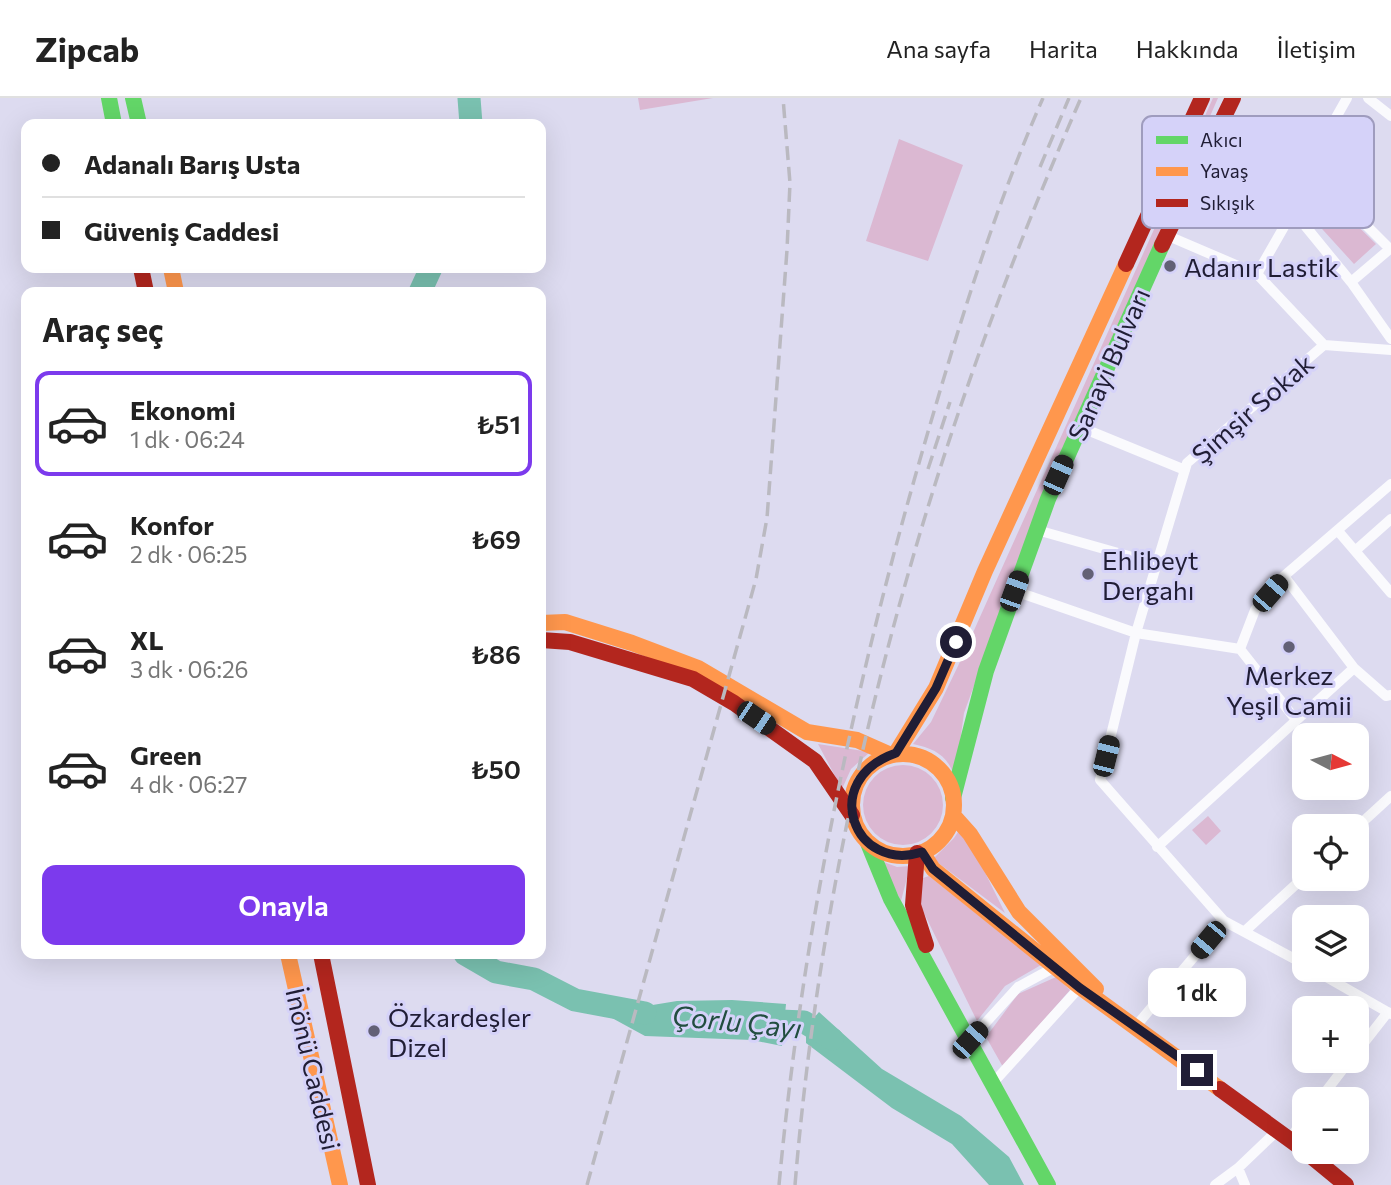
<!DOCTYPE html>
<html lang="tr">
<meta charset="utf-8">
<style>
body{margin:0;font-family:Commissioner,sans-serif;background:#f6f6f6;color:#222;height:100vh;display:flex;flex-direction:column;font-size:26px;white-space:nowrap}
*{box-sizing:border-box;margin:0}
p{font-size:23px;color:#767676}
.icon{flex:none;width:38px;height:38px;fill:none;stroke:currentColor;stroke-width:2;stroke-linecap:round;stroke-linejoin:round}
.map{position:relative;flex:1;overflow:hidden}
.panel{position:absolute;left:21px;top:189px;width:525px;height:672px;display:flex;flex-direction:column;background:#fff;border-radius:14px;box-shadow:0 7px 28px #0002}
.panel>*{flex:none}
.hud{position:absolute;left:21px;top:21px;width:525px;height:154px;border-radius:14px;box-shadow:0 7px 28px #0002;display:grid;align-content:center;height:154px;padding:0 21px;background:#fff}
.needle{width:46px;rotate:96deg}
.controls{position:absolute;left:1292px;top:625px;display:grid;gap:14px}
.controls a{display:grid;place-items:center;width:77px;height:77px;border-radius:14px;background:#fff;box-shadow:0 7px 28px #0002;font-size:35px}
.end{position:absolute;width:32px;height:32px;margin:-16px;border:9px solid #201d35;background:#fff;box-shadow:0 0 0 4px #fff}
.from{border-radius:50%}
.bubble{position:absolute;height:49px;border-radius:14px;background:#fff;box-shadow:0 7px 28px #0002;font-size:23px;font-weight:600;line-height:49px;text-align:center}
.car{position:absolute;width:21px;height:42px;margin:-21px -10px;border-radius:9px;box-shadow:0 0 5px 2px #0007;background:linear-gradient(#222 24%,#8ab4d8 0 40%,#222 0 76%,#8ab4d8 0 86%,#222 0)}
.hud b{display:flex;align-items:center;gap:24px;height:66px;font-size:26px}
.hud b+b{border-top:2px solid #e0e0e0}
.hud i{width:18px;height:18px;background:#222}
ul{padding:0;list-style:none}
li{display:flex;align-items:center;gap:21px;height:105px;margin:0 14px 10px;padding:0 7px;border:4px solid transparent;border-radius:14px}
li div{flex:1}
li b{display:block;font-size:26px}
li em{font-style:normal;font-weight:600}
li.on{border-color:#7c3aed}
li>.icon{width:63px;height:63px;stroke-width:1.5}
h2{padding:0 21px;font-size:32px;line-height:84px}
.cta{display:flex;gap:14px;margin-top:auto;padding:14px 21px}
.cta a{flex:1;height:80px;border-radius:14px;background:#7c3aed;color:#fff;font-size:28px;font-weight:600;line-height:80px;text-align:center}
header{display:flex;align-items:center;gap:42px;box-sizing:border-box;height:98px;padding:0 35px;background:#fff;border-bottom:2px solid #e0e0e0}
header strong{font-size:33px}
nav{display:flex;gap:38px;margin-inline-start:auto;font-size:24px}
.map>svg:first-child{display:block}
.green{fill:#dbb8d2}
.water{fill:#7ac1b0}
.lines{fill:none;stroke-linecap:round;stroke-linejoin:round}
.river{stroke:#7ac1b0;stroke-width:23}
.street{stroke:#fafafd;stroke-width:10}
.fast{stroke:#63d668;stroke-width:16}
.slow{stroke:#ff974d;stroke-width:16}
.jam{stroke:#b3261e;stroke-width:16}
.rail{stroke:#bab9c0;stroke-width:3.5;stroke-dasharray:14 7;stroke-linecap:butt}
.route{stroke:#201d35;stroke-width:9}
.poi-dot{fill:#626076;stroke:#d5d2f9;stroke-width:2.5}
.labels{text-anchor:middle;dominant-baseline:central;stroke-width:6;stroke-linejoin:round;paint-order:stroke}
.poi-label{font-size:26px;fill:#201d35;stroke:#d5d2f9;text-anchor:start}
.street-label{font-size:26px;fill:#201d35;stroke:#d5d2f9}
.water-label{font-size:28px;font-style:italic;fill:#224e40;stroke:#d5d2f9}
.key{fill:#d5d2f9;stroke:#9f9cbe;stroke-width:2}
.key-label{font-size:19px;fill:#201d35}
</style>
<header>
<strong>Zipcab</strong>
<nav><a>Ana sayfa</a><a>Harita</a><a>Hakkında</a><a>İletişim</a></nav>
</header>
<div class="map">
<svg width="1391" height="1087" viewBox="0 0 1391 1087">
<rect width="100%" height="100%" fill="#dddbf0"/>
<!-- green -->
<path class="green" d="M638,0H713L640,12Z
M1213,0H1218L1042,402L964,615L955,680C948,658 936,651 913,646L931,624L958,568Z
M899,41L963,67L928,163L866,143Z
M1314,85L1376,146L1354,166L1303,110Z
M818,646L870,654L851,671L842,691Z
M863 707a40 40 0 1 1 80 0a40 40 0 1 1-80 0Z
M1208,718L1221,733L1206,747L1192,732Z
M962,728L1005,815L933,761L954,740Z
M881,763L897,769L910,768L901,803Z
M929,778L1041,867L1005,888L977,923L922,811L919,797L923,780Z
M1056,879L1070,892L1003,969L986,939L1018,896Z"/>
<!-- water -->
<path class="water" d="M732,902L786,906L782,948L752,942L645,938L612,920L611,916L616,909L622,912L677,903Z
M819,914L882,971L961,1018L1009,1059L1024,1087H989L952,1046L892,1010L806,945V929Z"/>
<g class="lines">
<!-- river -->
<path class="river" d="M469,0L471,26
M420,194L431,170
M465,856L496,874L534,881L575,902L645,915
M756,922L804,924L832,941"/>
<!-- street -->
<path class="street" d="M1368,0L1391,18
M1308,69L1390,151
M1293,113L1351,184L1391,241
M1166,137L1257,176L1324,247
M1257,176L1293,113L1308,69L1347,0
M1351,184L1391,150
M1080,329L1185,372
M1037,432L1157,466
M1338,433L1391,495
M1355,453L1391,421
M1284,478L1354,570L1386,598L1391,597
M1015,493L1136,535L1240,551L1255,512L1284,478L1391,386
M1240,551L1296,622
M1356,730L1391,698
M1157,749L1354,570
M1245,833L1304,779
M1304,866L1224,823L1100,682L1136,535L1187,365L1324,247L1391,252
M1314,872L1391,916
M1136,928L1224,823
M970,942L1018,889L1055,869
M1356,955L1388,914
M993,985L1080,889
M1320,1001L1350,962
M1290,1040L1304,1022
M1238,1070L1245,1087
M1215,1087L1238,1070L1278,1032"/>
<!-- fast -->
<path class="fast" d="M109,0L114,26
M133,0L139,26
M953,700L986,573L1048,401L1162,147
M868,745L891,801L1048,1087"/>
<!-- slow -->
<path class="slow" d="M171,170L176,194
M541,525L565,524L632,545L698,570L807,634L857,642L891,657
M896,655L936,590L985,473L1126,166
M852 707a51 51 0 1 1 102 0a51 51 0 1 1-102 0Z
M953,717L970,736L1019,814L1096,891
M922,754L933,771L1080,889L1220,991
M288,856L340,1087"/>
<!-- jam -->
<path class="jam" d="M1162,147L1233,0
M1126,166L1202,0
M141,170L146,194
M541,542L570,544L693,581L734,605L815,663L852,717
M917,755L913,807L926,847
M321,856L368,1087
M1220,991L1304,1052
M1306,1054L1346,1087"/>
<!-- rail -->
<path class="rail" d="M1040,69L1069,0
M928,371L950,304
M587,1087L756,481L767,420L787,152L790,85L783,0
M779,1087C802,839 852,597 921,358C956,237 992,116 1043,0
M795,1087C826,711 929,345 1081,0"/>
</g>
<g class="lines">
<!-- route -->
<path class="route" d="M956,544L936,590L896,655C818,682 854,776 922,754L933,771L1080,890L1197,972"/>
</g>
<!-- markers -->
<g class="poi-dot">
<circle cx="1170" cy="168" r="7"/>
<circle cx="1088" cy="476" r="7"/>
<circle cx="1289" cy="549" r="7"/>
<circle cx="374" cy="933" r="7"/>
</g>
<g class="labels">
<!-- poi labels -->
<g class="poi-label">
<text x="1184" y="168">Adanır Lastik</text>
<text x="1102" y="461">Ehlibeyt<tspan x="1102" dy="30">Dergahı</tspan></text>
<text x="1289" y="576" text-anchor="middle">Merkez<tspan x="1289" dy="30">Yeşil Camii</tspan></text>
<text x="388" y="918">Özkardeşler<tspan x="388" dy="30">Dizel</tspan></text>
</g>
<!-- street labels -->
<g class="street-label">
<text transform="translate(1108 266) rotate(-66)">Sanayi Bulvarı</text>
<text transform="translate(1252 310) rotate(-41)">Şimşir Sokak</text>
<text transform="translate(314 971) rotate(77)">İnönü Caddesi</text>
</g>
<!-- water labels -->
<g class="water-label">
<text transform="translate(737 923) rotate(6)">Çorlu Çayı</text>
</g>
</g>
<!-- legend -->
<rect x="1142" y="18" width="232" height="112" rx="10" class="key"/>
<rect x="1156" y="38" width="32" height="8" fill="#63d668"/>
<rect x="1156" y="69" width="32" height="9" fill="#ff974d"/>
<rect x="1156" y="101" width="32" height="8" fill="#b3261e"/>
<g class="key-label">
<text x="1200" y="49">Akıcı</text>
<text x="1200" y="80">Yavaş</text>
<text x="1200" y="112">Sıkışık</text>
</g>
</svg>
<div class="controls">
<a><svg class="needle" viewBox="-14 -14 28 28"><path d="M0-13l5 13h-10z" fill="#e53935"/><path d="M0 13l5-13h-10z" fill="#767676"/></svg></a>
<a><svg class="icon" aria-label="locate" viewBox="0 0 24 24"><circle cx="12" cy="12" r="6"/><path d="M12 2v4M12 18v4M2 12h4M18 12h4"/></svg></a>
<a><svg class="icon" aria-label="layers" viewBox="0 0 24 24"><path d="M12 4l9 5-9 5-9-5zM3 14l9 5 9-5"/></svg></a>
<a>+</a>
<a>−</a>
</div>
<i class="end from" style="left:956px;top:544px"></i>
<i class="end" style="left:1197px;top:972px"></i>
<div class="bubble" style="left:1148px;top:870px;width:98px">1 dk</div>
<i class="car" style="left:1058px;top:377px;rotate:24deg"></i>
<i class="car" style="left:1014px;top:493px;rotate:20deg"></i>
<i class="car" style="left:1270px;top:495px;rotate:41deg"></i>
<i class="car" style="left:756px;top:620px;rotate:124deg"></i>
<i class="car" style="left:1106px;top:658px;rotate:14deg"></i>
<i class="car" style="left:1208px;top:842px;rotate:220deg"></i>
<i class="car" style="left:970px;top:942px;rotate:42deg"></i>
<div class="hud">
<b><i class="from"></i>Adanalı Barış Usta</b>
<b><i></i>Güveniş Caddesi</b>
</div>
<section class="panel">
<h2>Araç seç</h2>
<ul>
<li class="on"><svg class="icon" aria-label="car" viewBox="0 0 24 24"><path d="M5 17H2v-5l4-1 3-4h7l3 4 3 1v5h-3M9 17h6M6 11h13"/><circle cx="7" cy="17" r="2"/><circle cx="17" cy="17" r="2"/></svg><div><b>Ekonomi</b><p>1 dk · 06:24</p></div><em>₺51</em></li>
<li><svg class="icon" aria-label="car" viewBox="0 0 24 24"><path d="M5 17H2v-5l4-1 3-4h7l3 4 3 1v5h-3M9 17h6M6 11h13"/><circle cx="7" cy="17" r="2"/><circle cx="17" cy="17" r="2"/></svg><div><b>Konfor</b><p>2 dk · 06:25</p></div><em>₺69</em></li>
<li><svg class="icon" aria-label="car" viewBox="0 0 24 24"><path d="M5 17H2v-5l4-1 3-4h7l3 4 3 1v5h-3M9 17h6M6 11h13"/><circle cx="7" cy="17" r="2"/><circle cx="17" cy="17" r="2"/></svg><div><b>XL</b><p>3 dk · 06:26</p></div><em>₺86</em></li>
<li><svg class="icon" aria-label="car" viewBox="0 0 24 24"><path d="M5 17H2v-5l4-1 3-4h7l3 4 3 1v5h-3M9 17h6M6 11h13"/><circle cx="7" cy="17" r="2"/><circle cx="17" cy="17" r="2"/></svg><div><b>Green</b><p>4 dk · 06:27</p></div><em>₺50</em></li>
</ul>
<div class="cta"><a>Onayla</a></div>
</section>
</div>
